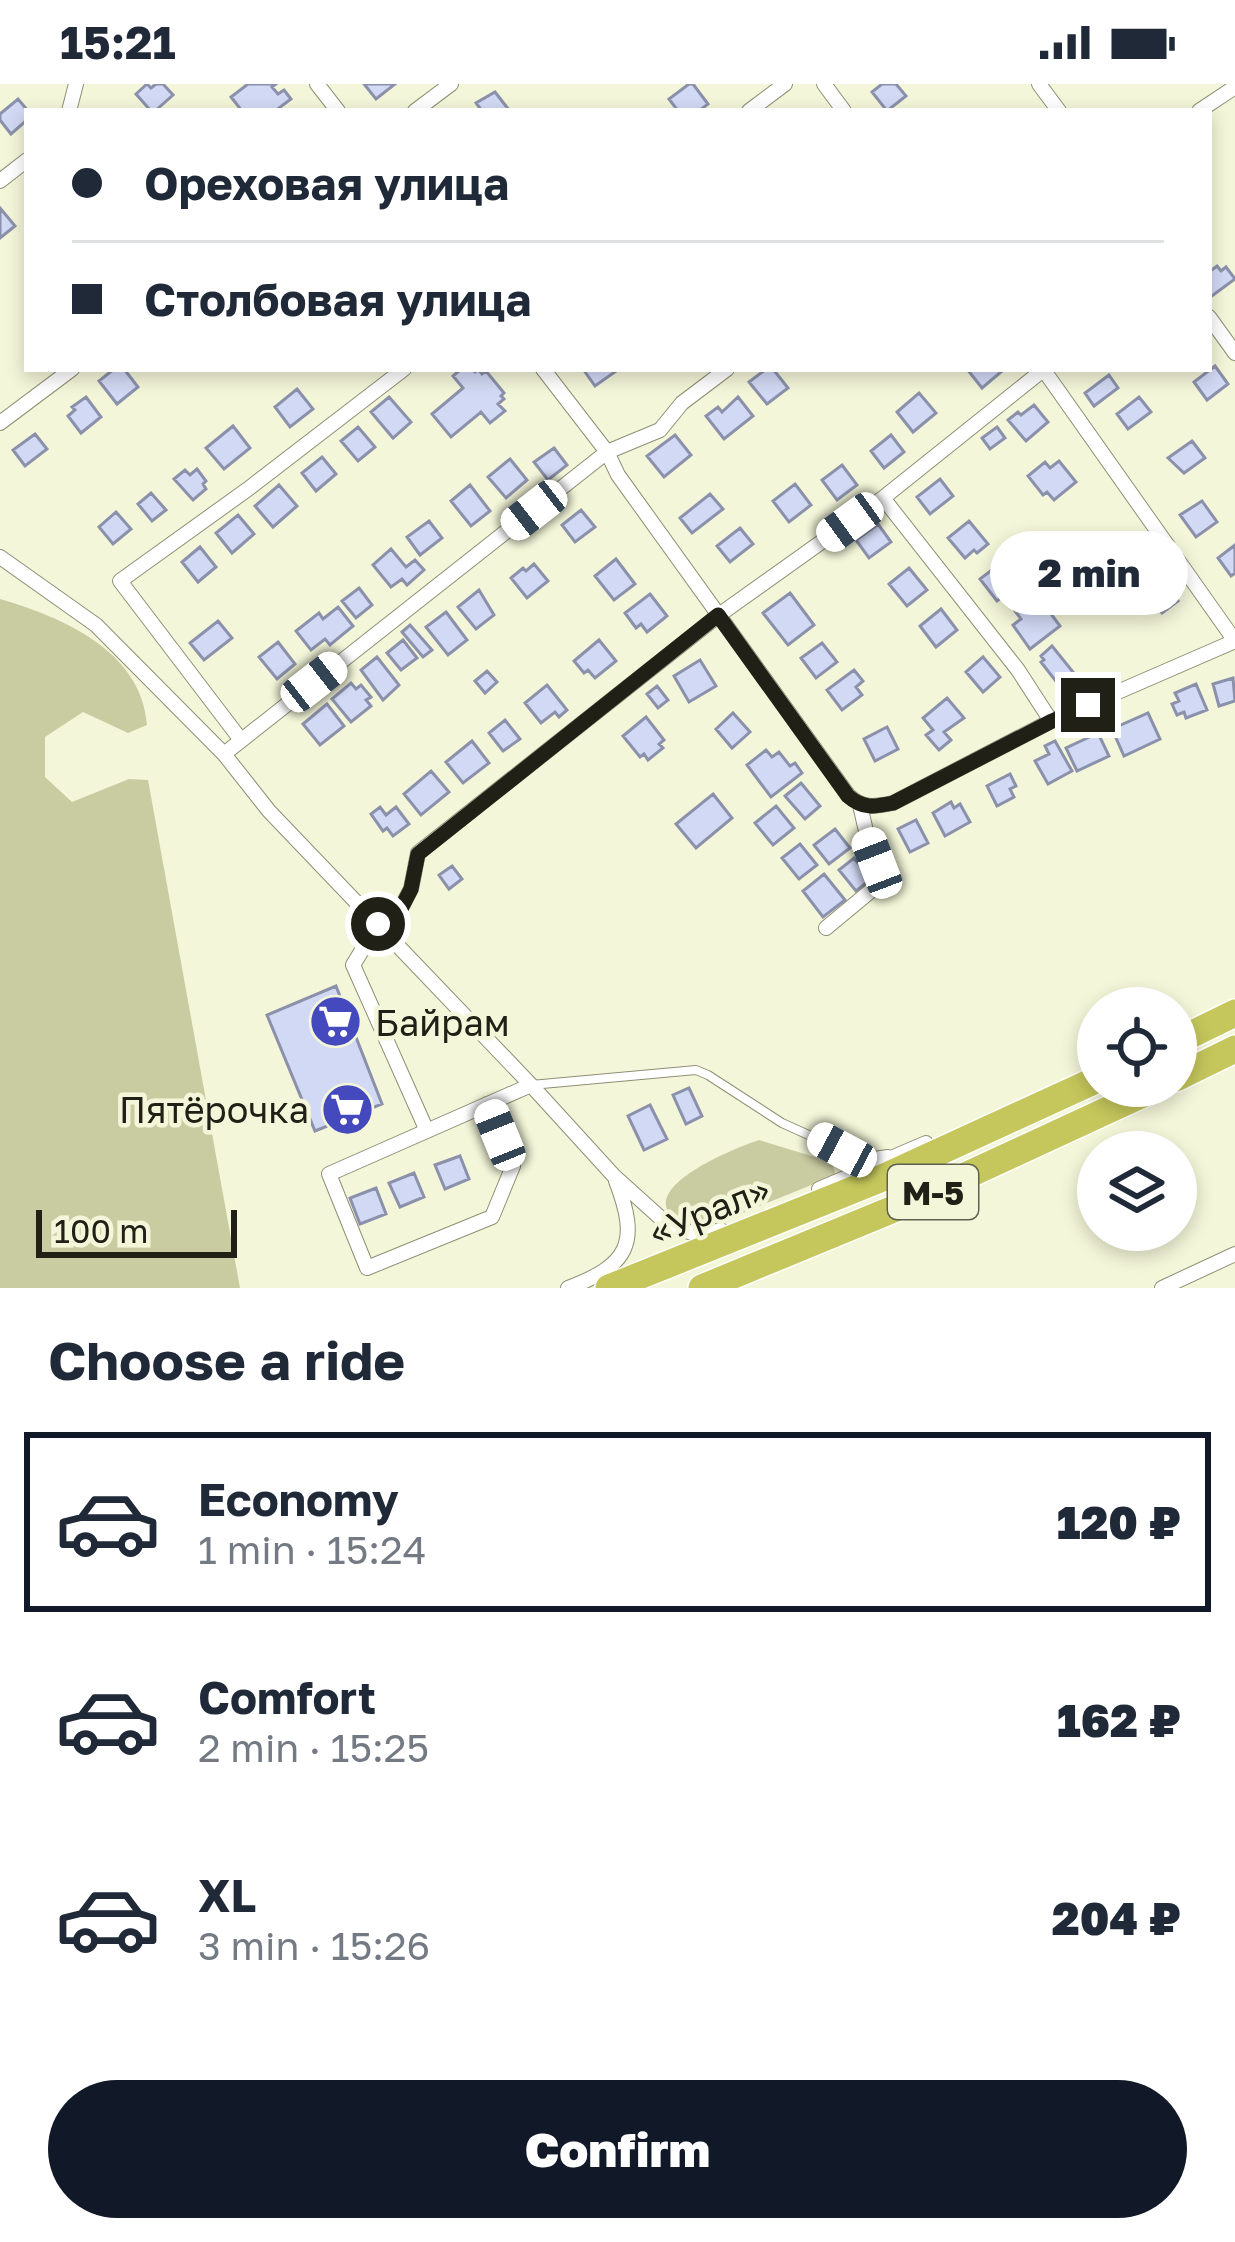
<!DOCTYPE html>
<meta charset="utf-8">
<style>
body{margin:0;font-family:"Golos Text",sans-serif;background:#f6f6f7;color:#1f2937;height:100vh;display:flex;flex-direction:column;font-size:45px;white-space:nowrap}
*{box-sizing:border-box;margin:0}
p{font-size:39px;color:#747a83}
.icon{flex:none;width:66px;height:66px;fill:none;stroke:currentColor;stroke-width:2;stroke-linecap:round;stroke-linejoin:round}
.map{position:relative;height:1204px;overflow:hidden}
.sheet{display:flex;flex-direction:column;background:#fff;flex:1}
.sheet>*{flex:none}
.hud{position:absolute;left:24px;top:24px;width:1188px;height:264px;border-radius:0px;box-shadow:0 6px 18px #0003;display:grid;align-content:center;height:264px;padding:0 48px;background:#fff}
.fabs{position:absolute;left:1077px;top:903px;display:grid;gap:24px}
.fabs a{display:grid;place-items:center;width:120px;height:120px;border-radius:50%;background:#fff;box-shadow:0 6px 18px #0003;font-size:60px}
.scale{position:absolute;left:36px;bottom:30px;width:201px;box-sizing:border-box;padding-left:12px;border:6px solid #202016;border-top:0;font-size:33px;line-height:42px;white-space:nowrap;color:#202016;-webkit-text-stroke:9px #f4f6d9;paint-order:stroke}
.end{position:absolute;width:54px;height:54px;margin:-27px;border:15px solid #202016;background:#fff;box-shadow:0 0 0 6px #fff}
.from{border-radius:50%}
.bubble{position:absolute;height:84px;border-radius:42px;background:#fff;box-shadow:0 6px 18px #0003;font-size:39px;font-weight:800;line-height:84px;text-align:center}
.car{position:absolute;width:36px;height:72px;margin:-36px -18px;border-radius:15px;box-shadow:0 0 9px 3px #0007;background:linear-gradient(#fff 24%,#345 0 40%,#fff 0 76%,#345 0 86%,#fff 0)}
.hud b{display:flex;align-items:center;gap:42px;height:114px;font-size:45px}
.hud b+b{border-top:3px solid #e0e1e3}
.hud i{width:30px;height:30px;background:#1f2937}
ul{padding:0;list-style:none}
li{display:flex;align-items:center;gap:36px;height:180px;margin:0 24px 18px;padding:0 24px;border:6px solid transparent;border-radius:0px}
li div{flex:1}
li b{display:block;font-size:45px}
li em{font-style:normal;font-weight:800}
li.active{border-color:#111827}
li>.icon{width:108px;height:108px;stroke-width:1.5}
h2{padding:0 48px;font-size:54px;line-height:144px}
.cta{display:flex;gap:24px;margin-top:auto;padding:24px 48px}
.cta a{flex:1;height:138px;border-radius:72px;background:#111827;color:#fff;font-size:48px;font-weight:800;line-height:138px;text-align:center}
.status{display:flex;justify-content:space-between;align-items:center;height:84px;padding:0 60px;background:#fff;direction:ltr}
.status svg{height:33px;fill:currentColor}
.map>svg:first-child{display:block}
.green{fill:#c9cba1}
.building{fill:#d2d9f4;stroke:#8b91aa;stroke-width:3}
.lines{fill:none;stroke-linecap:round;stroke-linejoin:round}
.lane-casing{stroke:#8e8f75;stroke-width:10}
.street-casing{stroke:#8e8f75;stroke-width:16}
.highway-casing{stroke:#fff;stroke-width:30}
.lane{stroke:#fff;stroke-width:8}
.street{stroke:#fff;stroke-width:14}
.highway{stroke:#c5c75c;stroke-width:27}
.route{stroke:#202016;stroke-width:15}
.labels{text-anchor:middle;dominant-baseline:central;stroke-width:9;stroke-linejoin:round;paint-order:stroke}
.shield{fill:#f4f6d9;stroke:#606050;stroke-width:3}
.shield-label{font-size:33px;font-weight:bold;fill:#202016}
.poi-label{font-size:36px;fill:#202016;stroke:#f4f6d9;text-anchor:start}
.street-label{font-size:36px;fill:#202016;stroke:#f4f6d9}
</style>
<div class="status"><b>15:21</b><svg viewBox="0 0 49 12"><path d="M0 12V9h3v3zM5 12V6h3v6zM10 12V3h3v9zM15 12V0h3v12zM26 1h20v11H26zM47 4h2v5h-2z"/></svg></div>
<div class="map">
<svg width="1235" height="1204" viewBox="0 0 1235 1204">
<rect width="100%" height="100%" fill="#f4f6d9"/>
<!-- green -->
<path class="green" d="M0,515C62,533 142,567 147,641L128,649L83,628L45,653V693L72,718L129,695L148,696L240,1204H0Z
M759,1056L831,1078L836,1091C804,1104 772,1117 740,1130C730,1134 716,1143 705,1144C696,1146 678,1139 671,1132C643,1100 738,1063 759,1056Z"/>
<!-- building -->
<path class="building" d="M147,0L151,4L156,0H163L173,11L155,27H151L136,10Z
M248,0H276L272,3L278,10L284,6L291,15L275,27H242L231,13Z
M364,0H395L376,15Z
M689,0H693L708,20L699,27H678L669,15Z
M882,0H896L906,12L887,27L872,8Z
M495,8L509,26L482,27L476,19Z
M18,15L28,27L27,36L11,50L0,36V30Z
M0,124L15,142L0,154Z
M1217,182L1221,187L1226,183L1235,195L1209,214V188Z
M1215,282L1228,300L1207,316L1194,298Z
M114,285H124L138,303L117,320L99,297Z
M461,285H472L475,288L478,285L482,290L486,287L504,309L501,312L504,315L498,320L505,327L490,339L481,328L451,353L432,330L463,304L453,292Z
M583,285H619L595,302Z
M766,285H773L788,304L767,320L749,298Z
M967,285H999L1001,288L982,304Z
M1109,291L1118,304L1094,322L1085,309Z
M297,305L313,325L290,343L275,323Z
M919,309L936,329L913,348L897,328Z
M86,313L101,333L81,349L68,332L75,326L72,323Z
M389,313L411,338L393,354L371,328Z
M738,313L753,332L724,355L706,332L718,323L722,328Z
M1139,313L1151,328L1128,345L1117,330Z
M1034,321L1048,338L1026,357L1008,336L1018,328L1021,331Z
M233,342L250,364L224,385L206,364Z
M358,343L375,363L358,377L341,357Z
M997,343L1005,354L990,365L982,354Z
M35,350L47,365L25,382L13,366Z
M675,351L691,371L664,393L647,372Z
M891,351L904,368L884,384L871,367Z
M1192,357L1205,374L1184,389L1168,374Z
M554,364L567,381L548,396L534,378Z
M322,373L336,390L316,407L302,389Z
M510,375L527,396L506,414L488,393Z
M1059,377L1076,398L1054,416L1047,408L1043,411L1028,392L1045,378L1050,384Z
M842,381L857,401L837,416L822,396Z
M197,385L206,397L203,400L206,405L193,416L174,395L185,386L190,391Z
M940,395L953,412L930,430L917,413Z
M795,400L811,421L789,438L773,417Z
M279,401L297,422L273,443L255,422Z
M470,401L490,427L471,442L451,417Z
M151,409L166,426L152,437L138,420Z
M710,410L723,425L692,449L680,434Z
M1202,417L1217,438L1196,453L1180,431Z
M581,426L595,443L575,458L562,441Z
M116,428L131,445L113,460L99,443Z
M238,431L254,450L232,469L216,449Z
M429,437L442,454L420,471L407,453Z
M969,437L988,460L977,469L974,466L965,474L948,454Z
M878,440L891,458L869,474L856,456Z
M740,444L753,460L730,478L717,462Z
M1123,456L1133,469L1130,472L1136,479L1116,496L1099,476Z
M1235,461V489L1231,492L1218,474Z
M200,463L216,483L198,498L182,478Z
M391,465L406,483L415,476L424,486L407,501L402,495L391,503L373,481Z
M616,475L635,500L614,516L595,492Z
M1002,478L1019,501L997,517L980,495Z
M534,480L548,497L527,514L511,494L523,484L526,487Z
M909,484L927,506L907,522L889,500Z
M1166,501L1178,517L1162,529L1148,510L1158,502L1161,506Z
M359,504L372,521L356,534L342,517Z
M479,506L494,531L476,545L458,523Z
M790,509L814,541L788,561L763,529Z
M650,510L667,532L647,548L641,540L636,544L625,529Z
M1037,511L1060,542L1030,565L1013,541L1021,535L1015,527Z
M338,523L353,542L330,561L325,555L311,566L296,547L319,529L323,535Z
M941,525L957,546L936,563L920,542Z
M446,528L467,556L448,571L426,543Z
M218,537L232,554L204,576L190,559Z
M410,541L432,566L423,573L402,548Z
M403,556L417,574L401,586L387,569Z
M599,556L616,577L595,594L588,586L584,589L574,577Z
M278,558L295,580L277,595L259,573Z
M822,559L837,578L816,594L801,574Z
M1052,562L1073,588L1058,600L1041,578L1044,576L1041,572Z
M377,573L399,601L383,616L361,586Z
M983,573L1000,593L983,608L966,588Z
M700,576L716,602L689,618L674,592Z
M854,586L863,597L856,603L862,611L842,626L827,606Z
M487,587L497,598L485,609L475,597Z
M1233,594L1235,617L1219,622L1213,600Z
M351,599L356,605L361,601L371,613L366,616L371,622L351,638L332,615Z
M1196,600L1207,626L1186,634L1184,628L1177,631L1172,620L1179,617L1175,609Z
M547,601L567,626L559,633L555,628L541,639L525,619Z
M657,602L668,616L658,624L647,610Z
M947,614L964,634L944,648L951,656L939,666L926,651L933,646L923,634Z
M327,620L344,642L320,661L303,640Z
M733,629L750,648L732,664L716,645Z
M1148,629L1160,655L1124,672L1112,645Z
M646,633L664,656L659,660L663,664L648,676L644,670L640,673L623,652Z
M505,636L520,655L503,667L489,649Z
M887,643L898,665L875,677L864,655Z
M1098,649L1109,672L1077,687L1066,664Z
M472,657L489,679L463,699L446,678Z
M1055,657L1072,687L1048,700L1035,677L1049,670L1045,662Z
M766,666L772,673L779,668L790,682L795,679L802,689L771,713L747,681Z
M431,687L449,708L421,731L404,710Z
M1010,690L1016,702L1010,705L1014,713L997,722L987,702Z
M801,699L820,722L805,735L785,712Z
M713,710L732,734L696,764L676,740Z
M951,718L954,724L960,720L970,738L945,752L933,729Z
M776,722L794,744L773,761L755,739Z
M380,723L386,731L396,723L409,740L393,752L387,744L383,747L371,730Z
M916,736L928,759L910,768L898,745Z
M835,745L850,764L829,780L814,761Z
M800,760L817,781L799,795L782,774Z
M854,774L871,795L856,807L839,786Z
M452,782L462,795L449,805L439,791Z
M824,790L845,816L823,833L803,807Z
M336,902L382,1020L315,1047L267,931Z
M689,1004L702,1032L686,1040L673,1011Z
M650,1021L667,1055L644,1066L628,1032Z
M460,1072L469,1095L445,1105L435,1081Z
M414,1089L424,1113L400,1123L389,1099Z
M376,1104L386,1130L360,1140L350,1114Z"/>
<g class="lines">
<defs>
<path id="lane" d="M531,1001L696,986L708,991L782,1039L842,1066L867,1073L888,1070"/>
<path id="street" d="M317,0L338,27
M824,0L844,27
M1039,0L1059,27
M69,27L76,0
M415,27L451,0
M749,27L785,0
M1199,27L1235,3
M0,97L27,76
M1209,233L1235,269
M543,285L607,368L618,391L848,711C863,725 874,723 893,719L1051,637L1235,557
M1043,285L1235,557
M0,339L72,285
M883,414L1018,586L1051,637
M0,473L96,541L224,670L269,727L531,1001L614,1092L665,1138L675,1144L700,1151L721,1146
M241,656L120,497L248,405L404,285
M224,670L607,368L660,346L682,319L727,285
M378,840L353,881L427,1047
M826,844L885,795L868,756L860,721
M387,850L411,805L418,769L719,531L883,414L1043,286
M487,1020L513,1082L492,1133L367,1184L329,1090L531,1001
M819,1105L926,1059
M568,1204C629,1181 640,1159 616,1097
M1162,1204L1235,1170"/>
<path id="highway" d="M1176,958L1235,929
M1176,994L1235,965
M609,1204L880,1095L1098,995
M702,1204L896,1124L1160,1002"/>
</defs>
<!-- lane casing -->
<use href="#lane" class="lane-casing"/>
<!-- street casing -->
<use href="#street" class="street-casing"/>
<!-- highway casing -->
<use href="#highway" class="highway-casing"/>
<!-- lane -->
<use href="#lane" class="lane"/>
<!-- street -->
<use href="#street" class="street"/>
<!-- highway -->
<use href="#highway" class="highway"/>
</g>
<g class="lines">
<!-- route -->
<path class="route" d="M378,840L388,850L411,805L418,770L718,531L848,712C863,725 874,723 893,719L1052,637L1088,621"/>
</g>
<!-- icons -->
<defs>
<symbol id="supermarket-disc" viewBox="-11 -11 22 22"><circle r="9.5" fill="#4449be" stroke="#f4f6d9"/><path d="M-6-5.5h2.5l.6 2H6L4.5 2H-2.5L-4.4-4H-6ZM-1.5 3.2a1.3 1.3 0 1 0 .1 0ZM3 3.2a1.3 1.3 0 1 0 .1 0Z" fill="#fff"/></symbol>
</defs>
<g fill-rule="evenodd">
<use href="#supermarket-disc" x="306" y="908" width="59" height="59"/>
<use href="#supermarket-disc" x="318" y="996" width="59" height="59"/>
</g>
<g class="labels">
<!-- shield labels -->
<rect class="shield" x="888" y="1081" width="90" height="54" rx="9"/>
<g class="shield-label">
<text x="933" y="1108">М-5</text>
</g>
<!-- poi labels -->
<g class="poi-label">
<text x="375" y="938">Байрам</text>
<text x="309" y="1025" text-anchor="end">Пятёрочка</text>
</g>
<!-- street labels -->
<g class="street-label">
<text transform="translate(709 1126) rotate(-22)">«Урал»</text>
</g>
</g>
</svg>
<div class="fabs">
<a><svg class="icon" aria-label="locate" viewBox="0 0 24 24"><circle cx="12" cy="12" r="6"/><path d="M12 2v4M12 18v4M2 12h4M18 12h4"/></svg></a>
<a><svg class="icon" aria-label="layers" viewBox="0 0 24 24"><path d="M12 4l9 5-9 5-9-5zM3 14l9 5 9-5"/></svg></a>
</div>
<div class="scale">100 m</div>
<i class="end from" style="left:378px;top:840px"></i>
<i class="end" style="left:1088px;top:621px"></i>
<div class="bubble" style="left:990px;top:447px;width:198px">2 min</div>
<i class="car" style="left:534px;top:426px;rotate:232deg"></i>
<i class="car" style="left:850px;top:438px;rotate:234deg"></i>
<i class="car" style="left:314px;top:598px;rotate:52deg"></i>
<i class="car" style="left:877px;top:779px;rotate:339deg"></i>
<i class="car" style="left:500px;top:1051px;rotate:338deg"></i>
<i class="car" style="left:842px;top:1066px;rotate:298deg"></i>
<div class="hud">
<b><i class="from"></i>Ореховая улица</b>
<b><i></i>Столбовая улица</b>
</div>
</div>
<section class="sheet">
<h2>Choose a ride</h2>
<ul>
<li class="active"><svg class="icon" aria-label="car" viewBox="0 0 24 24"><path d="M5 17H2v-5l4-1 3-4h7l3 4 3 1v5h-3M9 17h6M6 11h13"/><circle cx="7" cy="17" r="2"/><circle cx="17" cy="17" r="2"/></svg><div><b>Economy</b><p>1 min · 15:24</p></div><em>120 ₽</em></li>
<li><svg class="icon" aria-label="car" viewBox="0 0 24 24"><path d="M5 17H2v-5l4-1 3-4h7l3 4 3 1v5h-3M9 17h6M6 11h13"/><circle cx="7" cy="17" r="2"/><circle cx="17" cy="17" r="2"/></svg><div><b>Comfort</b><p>2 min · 15:25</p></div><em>162 ₽</em></li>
<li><svg class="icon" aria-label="car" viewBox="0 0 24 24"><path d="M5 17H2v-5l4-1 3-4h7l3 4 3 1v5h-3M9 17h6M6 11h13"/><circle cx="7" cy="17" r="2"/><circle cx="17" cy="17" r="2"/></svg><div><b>XL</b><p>3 min · 15:26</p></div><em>204 ₽</em></li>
</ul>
<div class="cta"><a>Confirm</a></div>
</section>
